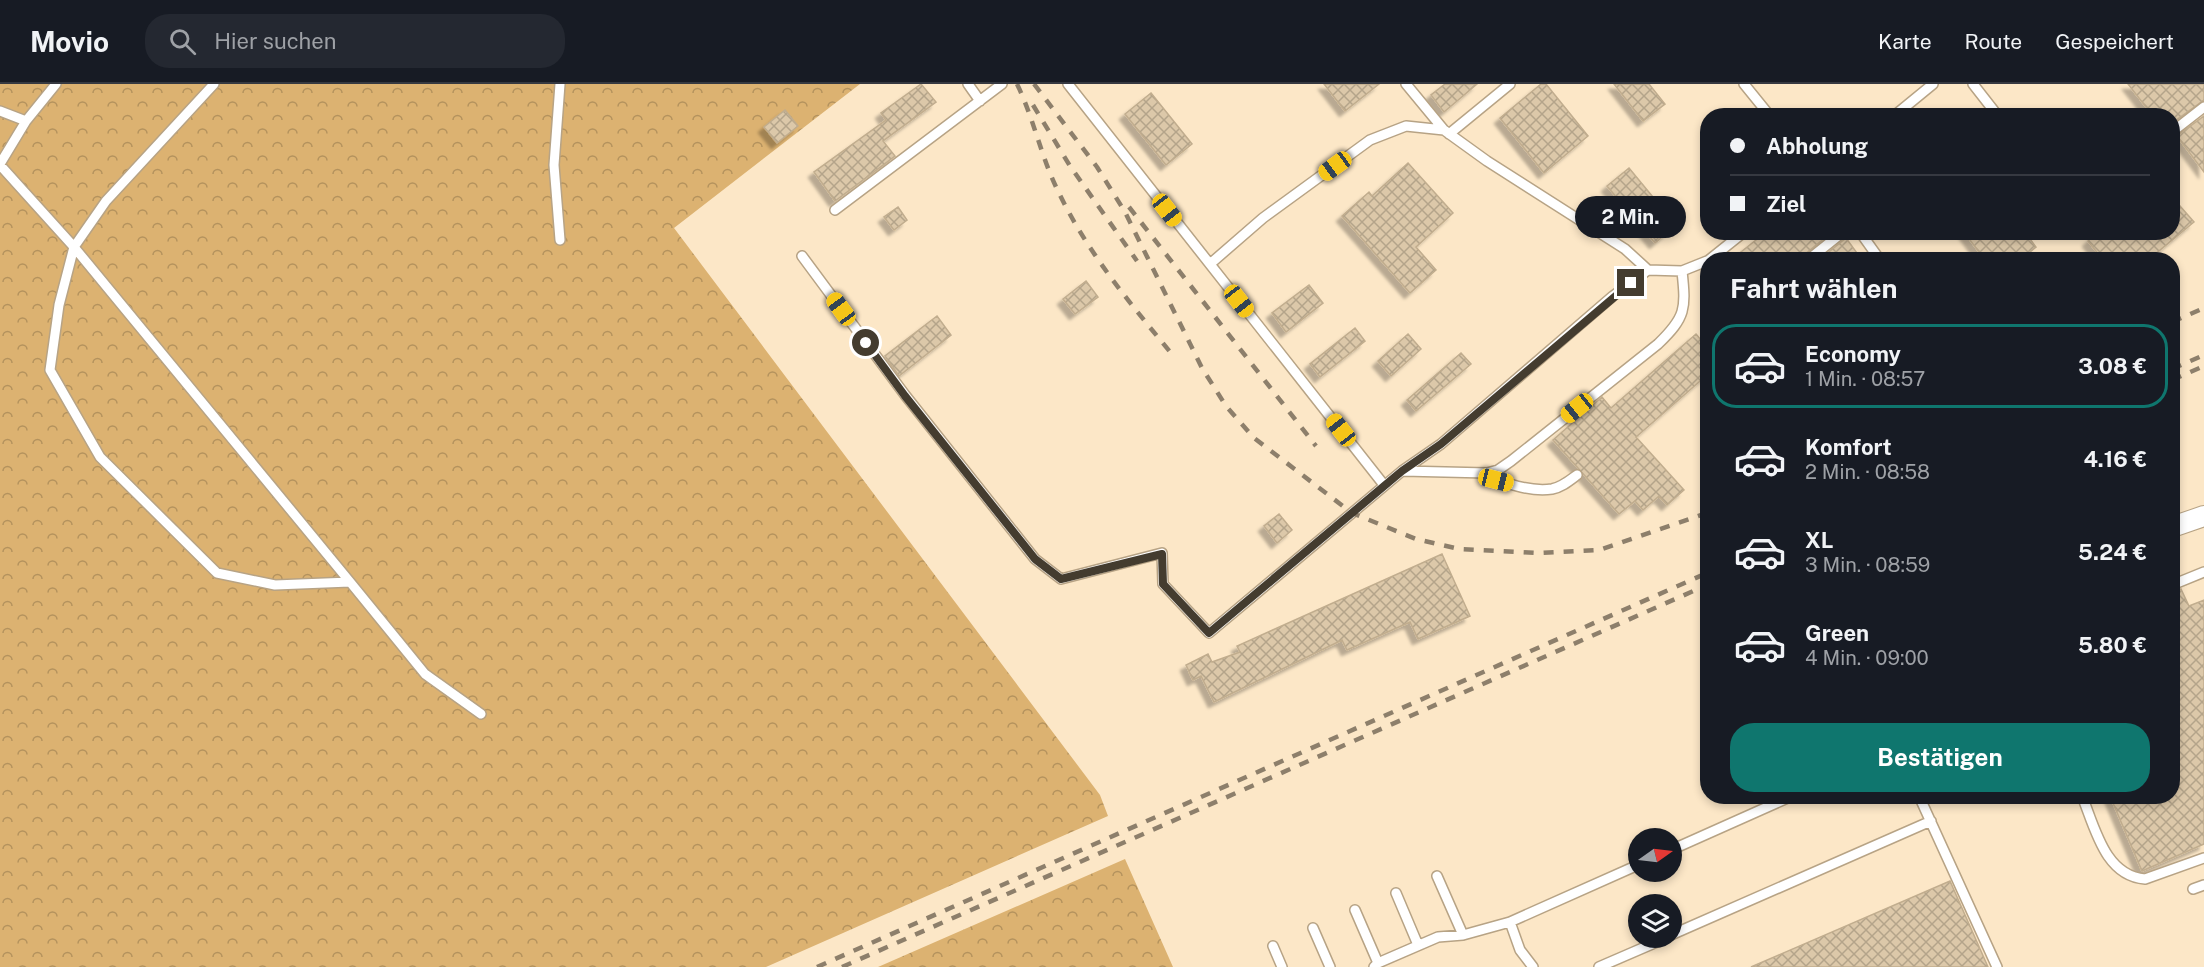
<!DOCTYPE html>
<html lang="de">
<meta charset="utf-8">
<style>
body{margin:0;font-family:"Public Sans",sans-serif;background:#242831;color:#f1f3f6;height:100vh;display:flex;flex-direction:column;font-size:22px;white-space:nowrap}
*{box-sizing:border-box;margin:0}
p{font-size:20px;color:#9ea1a6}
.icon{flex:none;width:33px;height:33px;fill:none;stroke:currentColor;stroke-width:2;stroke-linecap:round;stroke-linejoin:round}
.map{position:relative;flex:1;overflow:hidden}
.panel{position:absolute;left:1700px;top:168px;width:480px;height:552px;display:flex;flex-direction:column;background:#171b24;border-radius:24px;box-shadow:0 3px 9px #0003}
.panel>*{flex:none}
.hud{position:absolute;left:1700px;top:24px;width:480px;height:132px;border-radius:24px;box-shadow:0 3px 9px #0003;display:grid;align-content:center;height:132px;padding:0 30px;background:#171b24}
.needle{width:39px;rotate:76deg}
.fabs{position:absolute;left:1628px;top:744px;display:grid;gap:12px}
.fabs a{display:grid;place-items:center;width:54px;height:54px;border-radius:50%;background:#171b24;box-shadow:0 3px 9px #0003;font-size:30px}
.end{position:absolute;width:27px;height:27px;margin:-14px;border:8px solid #443c2f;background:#fff;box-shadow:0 0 0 3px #fff}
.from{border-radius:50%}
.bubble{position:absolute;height:42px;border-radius:21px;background:#171b24;box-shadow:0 3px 9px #0003;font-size:20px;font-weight:700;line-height:42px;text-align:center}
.car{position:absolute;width:18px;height:36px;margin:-18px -9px;border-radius:8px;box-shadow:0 0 4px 2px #0007;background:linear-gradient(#f5c518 24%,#345 0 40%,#f5c518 0 76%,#345 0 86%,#f5c518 0)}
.hud b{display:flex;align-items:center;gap:21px;height:57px;font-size:22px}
.hud b+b{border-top:2px solid #363941}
.hud i{width:15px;height:15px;background:#f1f3f6}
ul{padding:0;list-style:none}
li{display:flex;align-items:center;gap:18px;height:84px;margin:0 12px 9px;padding:0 18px;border:3px solid transparent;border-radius:24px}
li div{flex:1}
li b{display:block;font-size:22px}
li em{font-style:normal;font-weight:700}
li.selected{border-color:#0f766e}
li>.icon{width:54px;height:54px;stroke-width:1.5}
h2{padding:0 30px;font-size:27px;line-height:72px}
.button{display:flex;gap:12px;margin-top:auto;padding:12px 30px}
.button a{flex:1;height:69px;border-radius:24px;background:#0f766e;color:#fff;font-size:24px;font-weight:700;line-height:69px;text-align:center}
header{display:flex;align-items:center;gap:36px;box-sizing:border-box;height:84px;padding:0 30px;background:#171b24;border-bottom:2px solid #363941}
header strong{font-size:28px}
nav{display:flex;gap:33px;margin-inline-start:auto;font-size:21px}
.search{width:420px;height:54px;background:#242831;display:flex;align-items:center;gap:15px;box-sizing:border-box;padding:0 21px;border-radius:24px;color:#9ea1a6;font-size:22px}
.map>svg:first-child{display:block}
.forest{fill:url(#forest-crowns)}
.building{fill:url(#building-cross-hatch);stroke:#c1ad8e;stroke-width:1.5;filter:url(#shadow)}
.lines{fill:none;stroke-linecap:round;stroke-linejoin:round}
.lane-casing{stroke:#b7a385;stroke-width:12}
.street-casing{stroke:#b7a385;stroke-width:22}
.lane{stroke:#fff;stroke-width:9}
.street{stroke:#fff;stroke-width:20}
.rail{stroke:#8d7f6b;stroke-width:4.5;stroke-dasharray:10 10;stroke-linecap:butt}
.route{stroke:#443c2f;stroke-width:8}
</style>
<header>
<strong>Movio</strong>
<div class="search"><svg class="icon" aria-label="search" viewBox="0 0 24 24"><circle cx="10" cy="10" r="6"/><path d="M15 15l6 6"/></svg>Hier suchen</div>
<nav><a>Karte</a><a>Route</a><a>Gespeichert</a></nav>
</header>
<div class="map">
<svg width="2204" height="883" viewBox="0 0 2204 883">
<defs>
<pattern id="forest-crowns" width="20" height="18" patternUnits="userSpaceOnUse" patternTransform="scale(1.5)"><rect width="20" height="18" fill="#dcb271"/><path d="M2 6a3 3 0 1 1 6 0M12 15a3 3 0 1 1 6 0" fill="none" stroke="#b4925d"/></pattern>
<pattern id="building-cross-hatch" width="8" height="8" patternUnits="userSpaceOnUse" patternTransform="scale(1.5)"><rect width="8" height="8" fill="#dcc8a9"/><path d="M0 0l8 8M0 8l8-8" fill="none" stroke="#b4a48a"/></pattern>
<filter id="shadow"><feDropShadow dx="-5.5" dy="5.5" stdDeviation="1.5" flood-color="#0004"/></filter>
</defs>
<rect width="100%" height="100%" fill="#fce7c7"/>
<!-- forest -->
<path class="forest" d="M0,0H860L674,144L1100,711L1108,732L766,883H0Z
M1125,775L1173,883H878Z"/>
<!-- building -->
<path class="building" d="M921,0L936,18L883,57L895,72L835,117L814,88L886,36L881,29Z
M1324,0H1379L1345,27Z
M1445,0H1477L1444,28L1431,11Z
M1541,0H1546L1588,52L1544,89L1500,34Z
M1614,0H1649L1665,20L1643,37Z
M2128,0H2204V16L2172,39V32H2153Z
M1151,9L1192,60L1166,81L1125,30Z
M785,26L798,42L777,59L764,43Z
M2204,32V88L2177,52Z
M1408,79L1453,129L1416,163L1436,186L1410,209L1342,132L1369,108L1372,112Z
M1629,84L1676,141L1655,159L1607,102Z
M2180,122L2194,138L2148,176H2103L2088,157L2098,148H2172V128Z
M898,123L907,136L894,146L884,133Z
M1766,148H1832L1804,171L1801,176H1731Z
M1964,148H2025L2036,163L2020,176H1985Z
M1846,154L1862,176H1819Z
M1086,197L1098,213L1075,230L1063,215Z
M1309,201L1323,219L1286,248L1272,229Z
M937,232L951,251L899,292L885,272Z
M1355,244L1365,257L1320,293L1310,280Z
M1408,250L1421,265L1391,292L1378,277Z
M1696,250L1707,263V291L1636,353L1684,406L1667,421L1659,412L1643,426L1635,417L1619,430L1553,356L1602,313L1611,324Z
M1461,269L1471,280L1416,327L1407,316Z
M1279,430L1292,446L1277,459L1264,442Z
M1442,470L1470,532L1418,555L1410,538L1347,566L1342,556L1214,618L1201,592L1193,596L1186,581L1208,570L1212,578L1240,568L1237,562Z
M2181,505L2189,522L2204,516V760L2142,787L2110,712H2172V508Z
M1950,797L1988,883H1751Z"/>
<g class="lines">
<defs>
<path id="lane" d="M214,0L106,117L74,163L59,221L50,286L100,373L217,489L275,501L350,498L425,590L481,630
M968,0L980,17
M1068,0L1384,401
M1406,0L1444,46
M1744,0L1770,32
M1973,0L1998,32
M0,27L26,37
M1894,32L1933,0
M2172,48L2204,23
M1449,50L1510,0
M0,80L26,37L56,0
M0,81L74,163L350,498
M835,126L1002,0
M1860,148L1880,176
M560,156L554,81L560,0
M802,172L905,311L1035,475L1061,495L1162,469L1163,500L1209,549L1402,387L1441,360L1613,212L1648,186L1682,187L1707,177
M1709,176L1744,148
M1808,176L1843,148
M1210,180L1263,134L1370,56L1406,42L1444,46L1487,77L1625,165L1648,186
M1403,387L1487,389L1498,386L1511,377L1658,260C1686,233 1686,225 1682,187
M1487,389C1502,400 1532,408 1552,405C1562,403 1569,397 1577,391
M2172,501L2204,488
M1919,712L1997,883
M2082,712C2095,744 2105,792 2145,795L2204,774
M1671,766L1792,712
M1437,792L1463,851
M2193,805L2204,801
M1396,809L1418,861
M1355,826L1378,879
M1510,838L1520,866L1533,883
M1313,844L1330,883
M1671,851L1931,737
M1273,862L1282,883
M1374,883L1378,879L1438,853L1463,851L1510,838L1638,781
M1599,883L1666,854"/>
<path id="street" d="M2172,443L2204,432"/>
</defs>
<!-- lane casing -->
<use href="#lane" class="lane-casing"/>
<!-- street casing -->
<use href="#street" class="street-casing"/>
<!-- lane -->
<use href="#lane" class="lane"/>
<!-- street -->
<use href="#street" class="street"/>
<!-- rail -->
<path class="rail" d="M1017,0C1034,35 1041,73 1058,107C1087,168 1129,218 1171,269
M1034,0L1097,83L1125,128L1202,284L1226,322L1254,354L1352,429L1416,455L1459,465L1537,469L1599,466L1707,429
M1033,21L1070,82L1137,177
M1129,123L1316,362
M2172,238L2204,224
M2172,285L2204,271
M2172,296L2204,282
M817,883L1707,489
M842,883L1707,501"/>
</g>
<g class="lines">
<!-- route -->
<path class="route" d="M866,259L905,312L1035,475L1061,495L1162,470L1163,500L1209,549L1402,387L1441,360L1631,199"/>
</g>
</svg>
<div class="fabs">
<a><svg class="needle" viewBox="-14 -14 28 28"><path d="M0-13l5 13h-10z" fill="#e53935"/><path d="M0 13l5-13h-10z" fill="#9ea1a6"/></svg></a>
<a><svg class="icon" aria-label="layers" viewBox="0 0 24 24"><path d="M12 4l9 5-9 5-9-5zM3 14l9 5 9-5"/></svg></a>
</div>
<i class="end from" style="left:866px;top:259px"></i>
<i class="end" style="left:1631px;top:199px"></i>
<div class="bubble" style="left:1575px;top:112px;width:111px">2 Min.</div>
<i class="car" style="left:1335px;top:82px;rotate:234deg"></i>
<i class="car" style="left:1167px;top:126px;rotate:142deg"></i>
<i class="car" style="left:1239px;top:217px;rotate:142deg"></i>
<i class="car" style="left:841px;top:225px;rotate:324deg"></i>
<i class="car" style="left:1577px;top:324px;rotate:231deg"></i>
<i class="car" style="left:1341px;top:346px;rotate:322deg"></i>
<i class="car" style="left:1496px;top:396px;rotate:104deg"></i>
<div class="hud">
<b><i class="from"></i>Abholung</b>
<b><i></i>Ziel</b>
</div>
<section class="panel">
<h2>Fahrt wählen</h2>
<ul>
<li class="selected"><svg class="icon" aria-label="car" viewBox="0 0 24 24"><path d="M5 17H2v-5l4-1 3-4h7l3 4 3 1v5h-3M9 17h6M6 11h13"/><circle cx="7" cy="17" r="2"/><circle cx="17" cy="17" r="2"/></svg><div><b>Economy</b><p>1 Min. · 08:57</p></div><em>3.08 €</em></li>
<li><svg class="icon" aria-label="car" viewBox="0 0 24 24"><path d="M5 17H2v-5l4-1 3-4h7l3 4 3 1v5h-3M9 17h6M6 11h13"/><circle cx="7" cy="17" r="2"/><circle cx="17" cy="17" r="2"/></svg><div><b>Komfort</b><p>2 Min. · 08:58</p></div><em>4.16 €</em></li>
<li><svg class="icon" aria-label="car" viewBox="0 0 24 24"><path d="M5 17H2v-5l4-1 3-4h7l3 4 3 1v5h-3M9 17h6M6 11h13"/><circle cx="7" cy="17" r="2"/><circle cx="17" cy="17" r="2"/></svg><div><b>XL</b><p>3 Min. · 08:59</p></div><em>5.24 €</em></li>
<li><svg class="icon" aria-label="car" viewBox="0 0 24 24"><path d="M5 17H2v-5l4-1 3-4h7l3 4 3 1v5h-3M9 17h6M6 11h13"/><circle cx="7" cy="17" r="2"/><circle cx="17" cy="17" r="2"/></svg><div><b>Green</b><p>4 Min. · 09:00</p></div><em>5.80 €</em></li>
</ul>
<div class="button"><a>Bestätigen</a></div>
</section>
</div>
